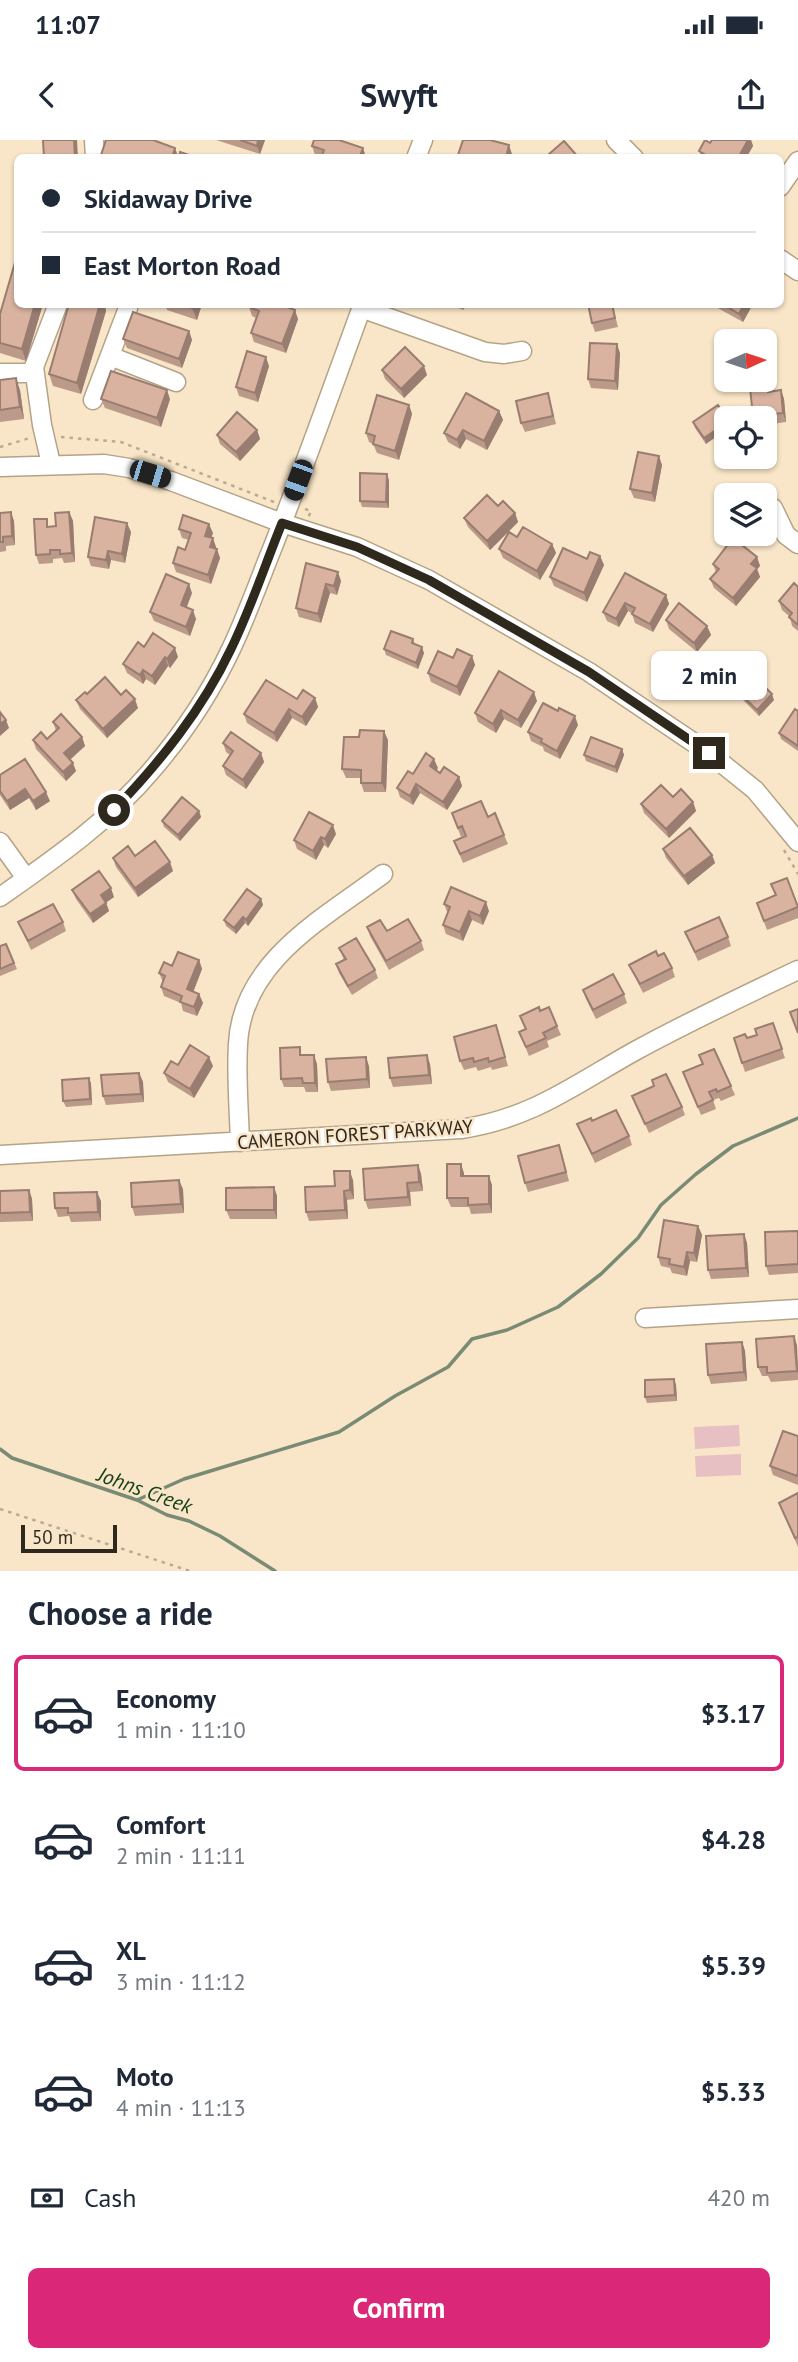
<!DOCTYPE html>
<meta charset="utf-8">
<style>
body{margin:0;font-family:"PT Sans",sans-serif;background:#f2f2f3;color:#1f2937;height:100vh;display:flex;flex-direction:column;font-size:26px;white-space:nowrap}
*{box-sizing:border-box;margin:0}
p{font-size:23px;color:#747a83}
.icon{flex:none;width:38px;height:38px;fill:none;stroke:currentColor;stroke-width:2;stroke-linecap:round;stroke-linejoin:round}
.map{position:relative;height:1431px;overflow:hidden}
.side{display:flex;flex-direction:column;background:#fff;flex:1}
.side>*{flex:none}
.hud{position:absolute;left:14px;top:14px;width:770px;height:154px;border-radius:10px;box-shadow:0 2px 5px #0004;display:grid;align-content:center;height:154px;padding:0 28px;background:#fff}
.needle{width:46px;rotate:87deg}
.controls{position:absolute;left:714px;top:189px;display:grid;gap:14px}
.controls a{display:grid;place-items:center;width:63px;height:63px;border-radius:10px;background:#fff;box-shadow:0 2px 5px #0004;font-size:35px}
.scale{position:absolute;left:21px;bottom:18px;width:96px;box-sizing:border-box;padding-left:7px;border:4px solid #2f281d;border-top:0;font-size:19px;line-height:24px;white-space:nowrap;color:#2f281d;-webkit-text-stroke:5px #f9e6c8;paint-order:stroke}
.end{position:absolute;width:32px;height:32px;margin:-16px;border:9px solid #2f281d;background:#fff;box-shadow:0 0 0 4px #fff}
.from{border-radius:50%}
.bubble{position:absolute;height:49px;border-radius:10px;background:#fff;box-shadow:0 2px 5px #0004;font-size:23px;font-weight:600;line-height:49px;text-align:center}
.car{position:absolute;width:21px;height:42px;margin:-21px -10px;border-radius:9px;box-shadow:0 0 5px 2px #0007;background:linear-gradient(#222 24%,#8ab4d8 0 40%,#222 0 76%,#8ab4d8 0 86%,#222 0)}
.hud b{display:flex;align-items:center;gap:24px;height:66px;font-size:26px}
.hud b+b{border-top:2px solid #e0e1e3}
.hud i{width:18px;height:18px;background:#1f2937}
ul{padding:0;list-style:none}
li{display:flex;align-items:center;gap:21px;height:116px;margin:0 14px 10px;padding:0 14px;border:4px solid transparent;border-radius:10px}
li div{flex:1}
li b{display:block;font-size:26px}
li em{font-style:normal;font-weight:600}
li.on{border-color:#db2777}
li>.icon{width:63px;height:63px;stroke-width:1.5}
h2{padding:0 28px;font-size:32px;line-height:84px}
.pay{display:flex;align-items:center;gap:18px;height:77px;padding:0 28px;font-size:26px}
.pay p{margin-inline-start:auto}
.action{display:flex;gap:14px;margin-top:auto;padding:14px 28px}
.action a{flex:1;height:80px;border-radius:10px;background:#db2777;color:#fff;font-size:28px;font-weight:600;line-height:80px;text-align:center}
.status{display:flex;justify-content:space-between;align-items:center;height:49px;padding:0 35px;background:#fff;direction:ltr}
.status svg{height:19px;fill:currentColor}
header{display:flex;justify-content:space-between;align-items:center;height:91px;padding:0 28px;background:#fff;font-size:32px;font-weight:600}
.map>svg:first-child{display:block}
.grass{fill:#e6c0c2}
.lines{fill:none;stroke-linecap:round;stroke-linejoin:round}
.stream{stroke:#798b74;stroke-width:3.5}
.minor-casing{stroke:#b4a387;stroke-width:21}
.path{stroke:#b9aa92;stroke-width:2.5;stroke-dasharray:3.5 5;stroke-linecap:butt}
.minor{stroke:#fff;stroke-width:18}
.wall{fill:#bb9a8a}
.shaded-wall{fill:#987d70}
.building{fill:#d9b3a0;stroke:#987d70;stroke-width:2}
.route{stroke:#2f281d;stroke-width:9}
.labels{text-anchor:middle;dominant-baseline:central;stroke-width:5;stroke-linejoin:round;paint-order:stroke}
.street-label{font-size:19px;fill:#2f281d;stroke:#f9e6c8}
.water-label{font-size:21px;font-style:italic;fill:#144018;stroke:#f9e6c8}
</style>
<div class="status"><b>11:07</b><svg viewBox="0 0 49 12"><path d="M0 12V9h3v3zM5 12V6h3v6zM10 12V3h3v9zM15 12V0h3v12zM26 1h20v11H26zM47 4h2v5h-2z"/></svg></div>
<header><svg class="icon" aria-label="back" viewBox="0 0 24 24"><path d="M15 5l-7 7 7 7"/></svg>Swyft<svg class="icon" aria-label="share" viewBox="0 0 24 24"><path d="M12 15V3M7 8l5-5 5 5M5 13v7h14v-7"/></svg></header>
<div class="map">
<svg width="798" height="1431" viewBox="0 0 798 1431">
<rect width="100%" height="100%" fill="#f9e6c8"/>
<!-- grass -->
<path class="grass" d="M739,1285L740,1306L695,1309L694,1287Z
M741,1314V1335L696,1337L695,1316Z"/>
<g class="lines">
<!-- stream -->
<path class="stream" d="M0,1309L12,1318L137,1360L167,1375L189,1381L220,1396L275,1431
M137,1360L184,1339L339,1292L395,1256L448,1227L472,1199L507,1190L558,1167L601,1134L638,1098L661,1065L696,1034L733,1006L798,978"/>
<defs>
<path id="minor" d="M94,0L95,18
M616,0L634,18
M416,18L423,0
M780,47L798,21
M780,119L798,131
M361,168L485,212L504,214L522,211
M110,216L176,242
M0,233H34
M93,260L128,168
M51,324L42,285L34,227L58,164
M0,327L104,324L129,328L171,341L282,383L357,407L429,440L589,532L709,613L755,650L798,702
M773,368L786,395L798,404
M0,702L26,738
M0,757C54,719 108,682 151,631C183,594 211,552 232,507C247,475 259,441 272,409C304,328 333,246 363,164
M240,1002C239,970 236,937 238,904C242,821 324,778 383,734
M0,1015L461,989C533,978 574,945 635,911C688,882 743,856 798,830
M645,1178L798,1169"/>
</defs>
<!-- minor casing -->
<use href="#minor" class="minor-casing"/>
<!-- path -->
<path class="path" d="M61,297L121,302L274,362
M0,307L30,298
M305,369L311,371L308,378
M784,710L798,734
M0,1369L190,1431"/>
<!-- minor -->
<use href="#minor" class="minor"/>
</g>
<!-- wall -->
<path class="wall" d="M216,0H265L260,14Z
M712,0H751L753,6L746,18H702L699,11L710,3Z
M312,6L363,8L366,17L321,18L315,15Z
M18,164H43L26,221L0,213V174Z
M69,164H104L106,171L81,254L53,246L49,234Z
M165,164H202L197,180L167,170Z
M445,164H465L464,170Z
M612,164L618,187L595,192L592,183Z
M713,164H753L743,182L714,166Z
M249,167L298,179L286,213L254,202L251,193L256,178L252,176Z
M189,191L192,200L182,228L127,208L123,199Z
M620,213L618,250L591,248L588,239Z
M269,226L258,262L239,256L236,247Z
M382,230L427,235L404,258L385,239Z
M0,240L20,250L24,279L0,282Z
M767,246L769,252L781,250L784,259L786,282L765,285V278H754L753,276Z
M548,253L556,284L525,292L521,283Z
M101,259H170L161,287L105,268Z
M409,265L412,274L399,320L377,313L373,304L369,302L366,293Z
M718,265L706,304L695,288L693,282Z
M499,271L503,280L487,310L466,299L460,309L448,302L444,293Z
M257,290L260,299L240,321L220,304L217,295Z
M662,325L655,362L634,358L630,349Z
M389,340V368L362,367L360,361Z
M498,366L515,373L518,382L490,410L468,387L464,378Z
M69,372L73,381L75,422L64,423L62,418L53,419V423L39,424L36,415L50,386H56Z
M0,373L14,381L15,405L6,406V411L0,412Z
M179,389L213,393L211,398L216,407V409L220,418L211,444L176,432L173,423L185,410L189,400L182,398Z
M131,392L125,423L111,420L109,429L91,426L88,417Z
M517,397L552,404L556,413L540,440L503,418L499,409Z
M600,416L604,425L587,462L554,446L550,437L587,419Z
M757,417L760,426L757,429L760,437L736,466L714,448L710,439L716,432L713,424Z
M306,423L341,441L337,455L330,453L321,483L299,477L296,468Z
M625,433L666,455L669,464L653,492L635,483L632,474L628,471L619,487L607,481L603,472Z
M798,447V491L792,486L790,477L782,470L779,461Z
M192,453L187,467L196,479L190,496L154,481L150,472Z
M666,480L707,486L711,495L697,512L669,489Z
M413,499L415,504L424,513L418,529L386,515L384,509Z
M144,507L178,517L170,528L168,526L155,545L146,539L143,544L127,533L123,524Z
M472,516L475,525L460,556L431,542L428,533L453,518Z
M733,547L774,560L759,576L736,553Z
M87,554L121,555L138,568L107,598L80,569L76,560Z
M315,558L318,567L306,586L292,578L277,602L247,583L244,574L297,559Z
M537,561L521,588L504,579L496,593L478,582L475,573Z
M798,571V611L781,599L779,593Z
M53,582L82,597L85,606L70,620L76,631L66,641L36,609L33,600L47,599L56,591Z
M578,585L560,619L544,611L543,607L531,601L528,592Z
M388,600L386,652H364L361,643V638H346L342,629Z
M223,603L261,613L264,622L246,649L226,635L223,626L230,615L226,612Z
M622,609L624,615L617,633L586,621L584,615Z
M438,628L436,630L440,633L459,637L462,646L447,670L420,653L413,665L400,657L397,648L413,634Z
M0,635L50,661L36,670L29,658L10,670L0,655Z
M673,657L693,662L696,671L669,698L644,673L641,664Z
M199,671L201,677L180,701L164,687L162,681Z
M452,673L488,677L504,695L508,704L463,723L454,701L466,696L465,695L461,697Z
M336,694L328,708L324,705L316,720L297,709L294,700Z
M663,709L712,715L715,723L688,745L666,718Z
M135,716L173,731L138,757L116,727L113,718Z
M72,750L114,757L106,762L109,771L93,783L76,759Z
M261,759L263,765L248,786L245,783L236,794L226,786L224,780Z
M757,763L798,767V778L767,790Z
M444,764L489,771L483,785L472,780L463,801L446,794L443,785L448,774Z
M18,782H63L66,791L31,810Z
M367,787L387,791L421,801L424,810L389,830L370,796Z
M685,792L728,797L731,806L698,821Z
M6,804L17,829L0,836V806Z
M339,808L375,830L378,838L352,855L339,833L336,824L344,820Z
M658,816L672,828L675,837L643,853L629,825Z
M199,820L202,829L193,851L199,854L203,863L197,876L183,871L181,863L164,856L161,847L163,842L159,833L172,826Z
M583,850L624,854L627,863L596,879L586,859Z
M540,871L557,886L561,895L547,901L549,907L529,916L519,892L525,889L520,876Z
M773,883L785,918L745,932L734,898H747L757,895Z
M496,885L508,926L492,930L491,927L478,931L476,927L464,930L460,921Z
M303,915L317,924L318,952H306L304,947H284L281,939Z
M699,915L731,946L735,955L721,961L719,958L713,960L716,969L701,975L683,932L702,924Z
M430,924L432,944L393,947L390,938Z
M178,925L213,926L194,958L168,942L164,933Z
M369,926L370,948L331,951L328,942Z
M139,933L143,942L144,962L106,965L103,956Z
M89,938L91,944L92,965L66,967L63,961Z
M652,940L682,967L685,975L649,993L632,956L654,946Z
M592,981L629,996L632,1005L595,1023L577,984Z
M562,1014L569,1041L528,1052L525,1043Z
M418,1025L421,1034L423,1051L410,1052L411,1066L368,1069L365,1060Z
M464,1033V1036L492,1045V1073L471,1074L469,1067H451L447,1058Z
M353,1040L354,1059L347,1060L348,1079L309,1081L306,1072L335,1046Z
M274,1047L277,1056V1079H230L226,1070Z
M183,1049L184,1073L135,1076L132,1067Z
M29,1050L32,1059L33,1081L0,1082V1051Z
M101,1061V1081L71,1082L69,1076L58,1077L55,1068Z
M698,1086L702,1095L697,1122L690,1121L687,1136L672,1133L670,1128L661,1126L658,1117Z
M798,1091V1133L769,1135L766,1126Z
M744,1094L747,1103L749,1137L711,1139L708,1130Z
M742,1202L745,1211L747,1241L711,1244L708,1235Z
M797,1205L798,1240L771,1242L768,1236H762L758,1227Z
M674,1239L676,1245L677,1261L647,1263L645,1257Z
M798,1296V1345L773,1335L770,1326Z
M798,1353V1407L779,1363Z"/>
<!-- shaded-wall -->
<path class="shaded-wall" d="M74,0H77L78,18H75Z
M258,0H265L260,14L257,6Z
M748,0H751L753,6L746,18H738Z
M509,5L512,14L511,18H506Z
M175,8L178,16V18H172Z
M363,8L366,18H359Z
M35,164H43L26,221L22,209Z
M100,164H104L106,171L81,254L77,243Z
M194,164H202L197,180L192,168Z
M744,164H753L743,182L739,174Z
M295,170L298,179L286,213L282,204Z
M189,191L192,200L182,228L179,219Z
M617,204L620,213L618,250L615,241Z
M266,217L269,226L258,262L255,253Z
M424,226L427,235L404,258L401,249Z
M16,238L20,250L24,279L20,267Z
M167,250L170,259L161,287L157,278Z
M781,250L784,259L786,282L783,273Z
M409,265L412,274L399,320L395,311Z
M499,271L503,280L487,310L484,301Z
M726,283V290L706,304L704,298Z
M257,290L260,299L240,321L236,312Z
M463,290L466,299L460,309L457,300Z
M659,316L662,325L655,362L652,353Z
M387,334L389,340V368L386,362Z
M11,372L14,381L15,405L12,396Z
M69,372L73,381L75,422L72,413Z
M515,373L518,382L490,410L487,401Z
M127,383L131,392L125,423L122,414Z
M209,384L213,393L208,405L205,396Z
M213,398L216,407L214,416L210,407Z
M552,404L556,413L540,440L537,431Z
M217,409L220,418L211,444L208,435Z
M108,411L111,420L109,429L106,420Z
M600,416L604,425L587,462L584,453Z
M757,417L760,426L757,429L760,437L736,466L733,458L751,424Z
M338,432L341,441L337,455L334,446Z
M189,444L192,453L184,473L181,465Z
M326,444L330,453L321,483L318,474Z
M666,455L669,464L653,492L650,484Z
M625,463L628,471L619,487L616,479Z
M193,470L196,479L190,496L186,487Z
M707,486L711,495L697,512L694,503Z
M422,507L424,513L418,529L416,523Z
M175,508L178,517L170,528L167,519Z
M472,516L475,525L460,556L457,547Z
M165,517L168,526L155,545L152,536Z
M143,530L146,539L143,544L140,535Z
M534,552L537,561L521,588L518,580Z
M772,554L774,560L759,576L757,570Z
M315,558L318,567L306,586L302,577Z
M135,559L138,568L107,598L103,589Z
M289,569L292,578L277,602L274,593Z
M501,570L504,579L496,593L493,584Z
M575,576L578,585L560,619L557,611Z
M6,580L9,588L0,596V584Z
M384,591L388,600L386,652L382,643Z
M82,597L85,606L67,622L64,613Z
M622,609L624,615L617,633L615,627Z
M261,613L264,622L246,649L243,640Z
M434,619L438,628L433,635L430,626Z
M73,623L76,631L66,641L63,632Z
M459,637L462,646L447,670L443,662Z
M416,644L420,653L413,665L410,656Z
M25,649L29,658L10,670L7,661Z
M46,652L50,661L36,670L33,661Z
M693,662L696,671L669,698L666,689Z
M199,671L201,677L180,701L178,695Z
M333,685L336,694L328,708L325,699Z
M321,697L324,705L316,720L313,711Z
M712,715L715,723L688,745L684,736Z
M170,722L173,731L138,757L135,748Z
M111,748L114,757L104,764L101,755Z
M261,759L263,765L248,786L246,780Z
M486,762L489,771L483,785L480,776Z
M106,763L109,771L93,783L90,774Z
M469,771L472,780L463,801L460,792Z
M243,777L245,783L236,794L234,788Z
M199,820L202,829L191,858L187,849Z
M199,854L203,863L197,876L194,867Z
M314,915L317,924L318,952L315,943Z
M427,915L430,924L432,944L429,935Z
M209,917L213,926L194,958L190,949Z
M366,917L369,926L370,948L367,939Z
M139,933L143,942L144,962L141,954Z
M89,938L91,944L92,965L90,959Z
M461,1024L464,1033V1045L461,1036Z
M418,1025L421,1034L423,1051L419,1042Z
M350,1031L353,1040L354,1059L350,1050Z
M489,1036L492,1045V1073L489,1064Z
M179,1040L183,1049L184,1073L181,1064Z
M407,1043L410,1052L411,1066L408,1057Z
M274,1047L277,1056V1079L274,1070Z
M29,1050L32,1059L33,1081L30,1072Z
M344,1051L347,1060L348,1079L345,1070Z
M97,1052L101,1061V1081L98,1072Z
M698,1086L702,1095L697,1122L694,1113Z
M744,1094L747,1103L749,1137L746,1128Z
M687,1112L690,1121L687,1136L684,1127Z
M794,1196L797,1205L798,1235L797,1231Z
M742,1202L745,1211L747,1241L744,1232Z
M674,1239L676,1245L677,1261L675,1255Z"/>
<!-- building -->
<path class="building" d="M43,0H74L75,18H44Z
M106,0H153L175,8L172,18H108L101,15Z
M240,0H258L257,6Z
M314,0H339L363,8L359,18H321L324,10L312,6Z
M463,0H490L509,5L506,18H457Z
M705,0L710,3L712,0H748L738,18H711L699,11Z
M564,1L579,18H553L549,14Z
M180,12L198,18H179Z
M16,119L18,120V164H35L22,209L0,203V174Z
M69,164H100L77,243L49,234Z
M181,164H194L192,168Z
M250,164H280L295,170L282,204L251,193L259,171L249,167Z
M588,164H612L615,178L592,183Z
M723,164H744L739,174Z
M133,172L189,191L179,219L123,199Z
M590,203L617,204L615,241L588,239Z
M405,207L424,226L401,249L382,230Z
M247,211L266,217L255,253L236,247Z
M111,231L167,250L157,278L101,259Z
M16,238L20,267L0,270V240Z
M767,246L768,252L781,250L783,273L753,276L750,248Z
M466,253L499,271L484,301L463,290L457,300L444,293Z
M548,253L553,276L521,283L516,261Z
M377,255L409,265L395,311L373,304L375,296L366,293Z
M718,265L727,278L726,283L704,298L693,282Z
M237,272L257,290L236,312L217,295Z
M638,312L659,316L652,353L630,349Z
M360,333L387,334L386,362L360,361Z
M487,355L498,366L503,361L515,373L487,401L464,378Z
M11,372L12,396L3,397V402H0V373Z
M69,372L72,413L60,414V410H50V414L36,415L34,379H47V387L56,386L55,373Z
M183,375L209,384L205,396L213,398L210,407L217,409L208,435L173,423L178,407L185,410L191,393L179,389Z
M95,377L127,383L122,414L108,411L106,420L88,417Z
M523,387L552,404L537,431L499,409L509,392L517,397Z
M733,398L757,417L751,424L757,428L733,458L710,439L719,429L713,424Z
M563,408L587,419L590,412L600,416L584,453L550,437Z
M306,423L338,432L334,446L326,444L318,474L296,468Z
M625,433L666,455L650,484L632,474L635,468L625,463L616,479L603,472Z
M166,434L189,444L181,465L193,470L186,487L150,472Z
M794,443L798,447V485L789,477L792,473L779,461Z
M679,463L707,486L694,503L666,480Z
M391,491L413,499L412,503L422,507L416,523L384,509Z
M153,493L175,508L167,519L165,517L152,536L143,530L140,535L123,524L138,502L144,507Z
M457,509L472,516L457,547L428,533L438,511L453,518Z
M499,531L534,552L518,580L501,570L493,584L475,573Z
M749,531L772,554L757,570L733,547Z
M105,537L121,555L126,550L135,559L103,589L76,560L85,552L87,554Z
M266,540L297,559L303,550L315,558L302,577L289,569L274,593L244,574Z
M543,563L558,571L559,568L575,576L557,611L541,602L542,599L528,592Z
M795,569L798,571V606L779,593Z
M0,572L6,580L0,584Z
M61,574L82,597L64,613L73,623L63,632L33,600L41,592L47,599L59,588L53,582Z
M360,590L384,591L382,643H361V630L342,629L344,597H359Z
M231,592L261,613L243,640L223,626L233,611L223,603Z
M591,597L622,609L615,627L584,615Z
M426,613L434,619L430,626L440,633L444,627L459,637L443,662L416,644L410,656L397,648L408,631L413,634Z
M25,619L46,652L33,661L25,649L7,661L0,651V635Z
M661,645L673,657L681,649L693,662L666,689L641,664Z
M182,657L199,671L178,695L162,681Z
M481,661L488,677L495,673L504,695L460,714L454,701L466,696L462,686L458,688L452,673Z
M309,672L333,685L325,699L321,697L313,711L294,700Z
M690,688L712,715L684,736L663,709Z
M155,701L170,722L135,748L113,718L128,706L135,716Z
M99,731L111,748L101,755L106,763L90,774L72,750Z
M787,738L798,767L764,781L757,763L776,755L771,744Z
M451,747L486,762L480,776L469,771L460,792L443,785L450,767L444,764Z
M247,749L261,759L246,780L243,777L234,788L224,780Z
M53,764L63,782L28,801L18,782Z
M719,777L728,797L695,812L685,792Z
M408,779L421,801L386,821L367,787L380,780L387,791Z
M356,798L375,830L348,846L336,824L346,819L339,808Z
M6,804L14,823L0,829V806Z
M656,811L658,816L664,813L672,828L640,844L629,825Z
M178,812L199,820L187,849L199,854L194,867L180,862L182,856L161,847L165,836L159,833L164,822L172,826Z
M613,834L624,854L593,870L583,850Z
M539,867L540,871L549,867L557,886L543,893L546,898L526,907L519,892L526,889L520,876Z
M798,869V893L790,872Z
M773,883L782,909L742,923L734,898L745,894L747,898L757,895L755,889Z
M496,885L505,917L489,922L488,918L474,922L473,918L460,921L454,897Z
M190,905L209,917L190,949L164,933L171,921L178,925Z
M300,907V915H314L315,943H303L302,938L281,939L280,908Z
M714,909L731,946L717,952L716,949L709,952L713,960L698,967L683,932L703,924L699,915Z
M427,915L429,935L390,938L388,918Z
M366,917L367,939L328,942L326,919Z
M139,933L141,954L103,956L101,935Z
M666,934L682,967L645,984L632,956L654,946L652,940Z
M89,938L90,959L63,961L62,940Z
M616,970L629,996L592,1014L577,984L591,978L592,981Z
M559,1005L566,1032L525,1043L518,1016Z
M447,1024H461V1036H489V1064L468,1065V1058H447Z
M418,1025L419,1042L407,1043L408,1057L365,1060L363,1029Z
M334,1031H350V1050L344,1051L345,1070L306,1072L305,1047L335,1046Z
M179,1040L181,1064L132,1067L131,1043Z
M274,1047V1070H226V1048Z
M29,1050L30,1072L0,1073V1051Z
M97,1052L98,1072L68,1073V1068H55L54,1053Z
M664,1080L698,1086L694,1113L687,1112L684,1127L669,1124L670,1119L658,1117Z
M798,1091V1124L766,1126L765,1092Z
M744,1094L746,1128L708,1130L706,1096Z
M794,1196L797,1231L767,1233V1227H758L756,1199Z
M742,1202L744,1232L708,1235L706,1204Z
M674,1239L675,1255L645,1257V1240Z
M783,1291L798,1296V1333L797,1336L770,1326Z
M798,1353V1397L795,1398L779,1363Z"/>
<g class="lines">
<!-- route -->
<path class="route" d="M114,670C161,621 202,570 231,509C251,468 265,425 282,383L357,407L429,440L589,532L709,613"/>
</g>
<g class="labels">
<!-- street labels -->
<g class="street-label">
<text transform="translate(355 994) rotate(-4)">CAMERON FOREST PARKWAY</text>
</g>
<!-- water labels -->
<g class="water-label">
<text transform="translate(145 1350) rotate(20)">Johns Creek</text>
</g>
</g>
</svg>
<div class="controls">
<a><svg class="needle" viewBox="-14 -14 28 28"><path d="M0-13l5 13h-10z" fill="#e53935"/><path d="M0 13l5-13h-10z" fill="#747a83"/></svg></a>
<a><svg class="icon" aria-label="locate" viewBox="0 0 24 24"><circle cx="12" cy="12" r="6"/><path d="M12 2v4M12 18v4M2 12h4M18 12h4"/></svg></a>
<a><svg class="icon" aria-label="layers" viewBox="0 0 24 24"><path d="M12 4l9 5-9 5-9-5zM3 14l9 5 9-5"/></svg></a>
</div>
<div class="scale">50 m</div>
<i class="end from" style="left:114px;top:670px"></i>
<i class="end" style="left:709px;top:613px"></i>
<div class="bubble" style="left:651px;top:511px;width:116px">2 min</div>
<i class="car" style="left:150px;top:334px;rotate:107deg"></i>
<i class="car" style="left:298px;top:340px;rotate:200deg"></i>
<div class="hud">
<b><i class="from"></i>Skidaway Drive</b>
<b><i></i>East Morton Road</b>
</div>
</div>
<section class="side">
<h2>Choose a ride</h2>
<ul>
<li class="on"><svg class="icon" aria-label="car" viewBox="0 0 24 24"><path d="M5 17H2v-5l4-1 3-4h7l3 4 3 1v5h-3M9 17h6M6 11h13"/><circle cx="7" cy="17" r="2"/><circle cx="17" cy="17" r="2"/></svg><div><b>Economy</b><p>1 min · 11:10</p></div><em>$3.17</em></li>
<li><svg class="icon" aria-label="car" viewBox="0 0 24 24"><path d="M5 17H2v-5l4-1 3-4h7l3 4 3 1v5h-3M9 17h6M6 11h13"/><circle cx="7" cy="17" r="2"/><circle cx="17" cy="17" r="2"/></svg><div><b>Comfort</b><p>2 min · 11:11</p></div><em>$4.28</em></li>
<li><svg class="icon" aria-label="car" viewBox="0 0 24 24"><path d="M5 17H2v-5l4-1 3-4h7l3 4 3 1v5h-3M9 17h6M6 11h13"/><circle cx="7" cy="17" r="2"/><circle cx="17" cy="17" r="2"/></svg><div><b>XL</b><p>3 min · 11:12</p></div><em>$5.39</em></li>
<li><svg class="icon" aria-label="car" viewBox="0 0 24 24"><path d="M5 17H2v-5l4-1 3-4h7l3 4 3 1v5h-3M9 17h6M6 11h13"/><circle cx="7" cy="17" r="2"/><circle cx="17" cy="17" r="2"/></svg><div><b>Moto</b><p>4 min · 11:13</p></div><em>$5.33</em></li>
</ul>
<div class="pay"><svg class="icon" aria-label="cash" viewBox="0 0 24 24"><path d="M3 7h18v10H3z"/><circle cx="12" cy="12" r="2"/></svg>Cash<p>420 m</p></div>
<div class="action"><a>Confirm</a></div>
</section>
